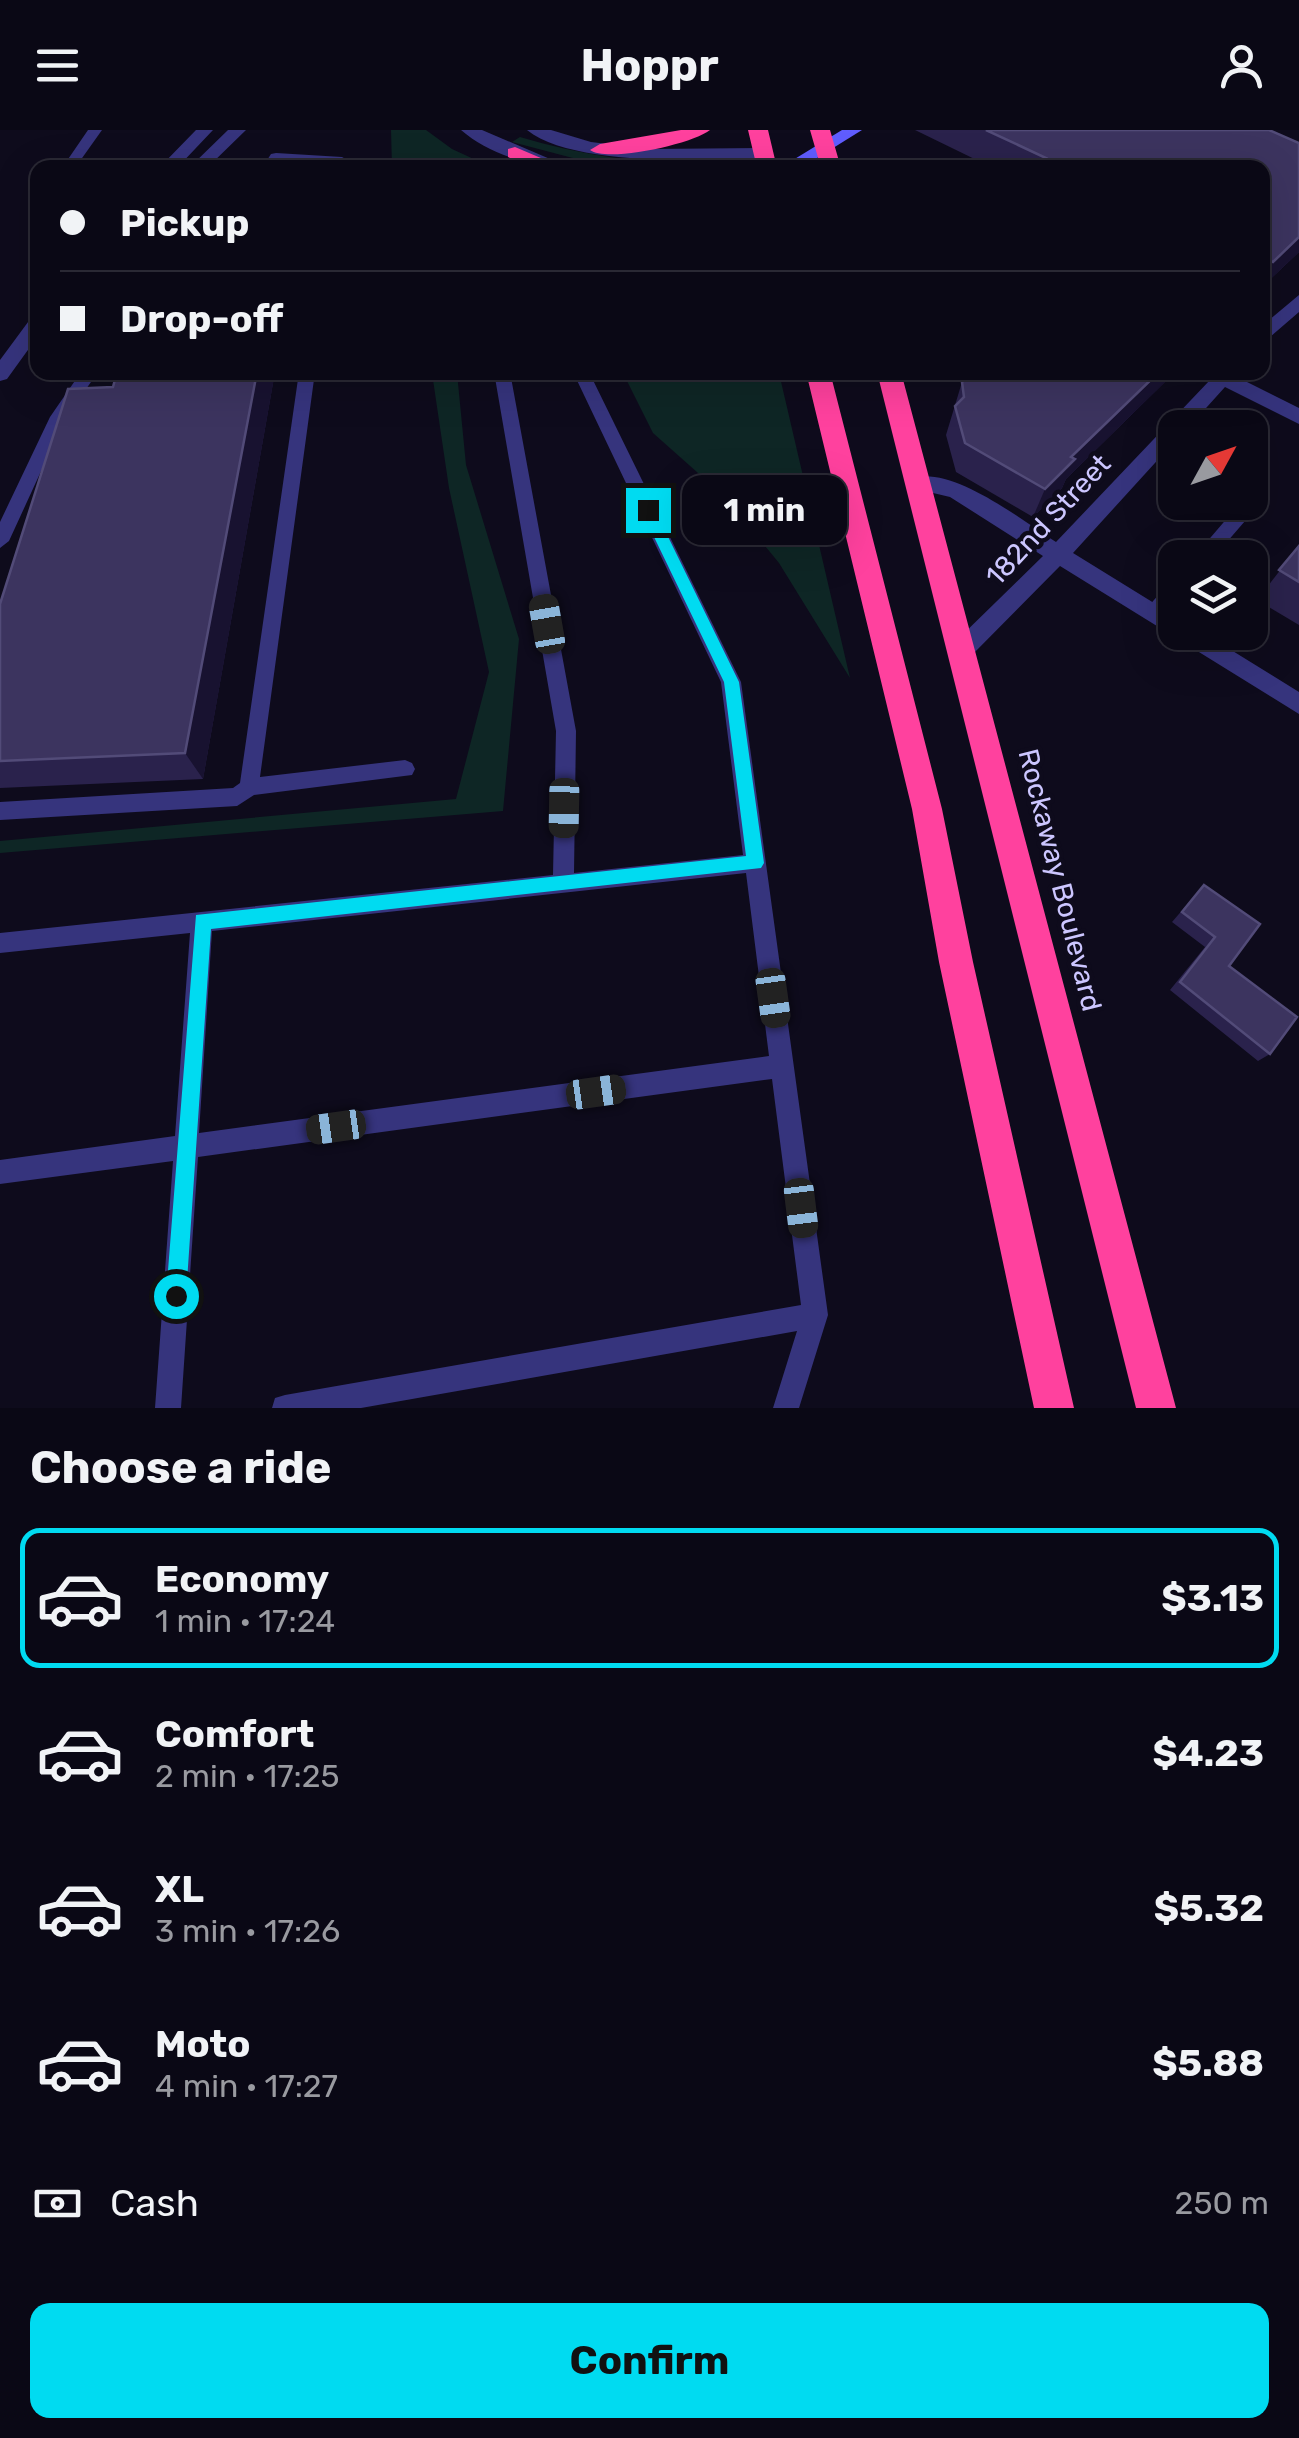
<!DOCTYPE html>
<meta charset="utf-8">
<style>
body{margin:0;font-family:Rubik,sans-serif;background:#13111e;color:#f1f3f6;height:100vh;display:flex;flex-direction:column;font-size:38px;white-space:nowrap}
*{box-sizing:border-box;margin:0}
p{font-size:32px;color:#999aa0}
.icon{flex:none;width:55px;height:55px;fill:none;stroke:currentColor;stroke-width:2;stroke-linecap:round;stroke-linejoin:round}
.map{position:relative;height:1278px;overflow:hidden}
.side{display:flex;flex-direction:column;background:#0a0815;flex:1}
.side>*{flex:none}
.guide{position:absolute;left:30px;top:30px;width:1240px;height:220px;border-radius:20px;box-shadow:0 10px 40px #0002,0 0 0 2px #2a2934;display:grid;align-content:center;height:220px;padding:0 30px;background:#0a0815}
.needle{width:65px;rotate:50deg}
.fabs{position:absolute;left:1158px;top:280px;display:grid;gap:20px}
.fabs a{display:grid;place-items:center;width:110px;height:110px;border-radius:20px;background:#0a0815;box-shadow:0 10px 40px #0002,0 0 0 2px #2a2934;font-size:50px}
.end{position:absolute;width:45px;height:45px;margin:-22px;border:12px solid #00dbf1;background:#111;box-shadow:0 0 0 5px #111}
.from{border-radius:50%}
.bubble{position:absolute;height:70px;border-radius:20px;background:#0a0815;box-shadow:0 10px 40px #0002,0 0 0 2px #2a2934;font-size:32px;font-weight:700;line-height:70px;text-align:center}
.car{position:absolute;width:30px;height:60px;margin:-30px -15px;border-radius:12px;box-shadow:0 0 8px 2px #0007;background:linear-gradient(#222 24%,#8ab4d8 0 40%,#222 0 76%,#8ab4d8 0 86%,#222 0)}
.guide b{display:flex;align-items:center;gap:35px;height:95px;font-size:38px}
.guide b+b{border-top:2px solid #2a2934}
.guide i{width:25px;height:25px;background:#f1f3f6}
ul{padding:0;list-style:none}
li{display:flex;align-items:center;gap:30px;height:140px;margin:0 20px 15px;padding:0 10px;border:5px solid transparent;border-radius:20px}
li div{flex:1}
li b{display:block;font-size:38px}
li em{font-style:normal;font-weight:700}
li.on{border-color:#00dbf1}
li>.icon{width:90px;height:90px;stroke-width:1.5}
h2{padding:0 30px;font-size:45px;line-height:120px}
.pay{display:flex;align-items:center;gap:25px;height:110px;padding:0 30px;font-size:38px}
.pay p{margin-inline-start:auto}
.button{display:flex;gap:20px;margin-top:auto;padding:20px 30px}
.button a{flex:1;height:115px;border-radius:20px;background:#00dbf1;color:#111;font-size:40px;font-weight:700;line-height:115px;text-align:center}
header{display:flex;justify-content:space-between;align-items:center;height:130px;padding:0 30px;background:#0a0815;font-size:45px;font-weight:700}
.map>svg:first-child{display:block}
.green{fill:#0e2625}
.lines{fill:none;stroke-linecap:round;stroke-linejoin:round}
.lane{fill:#36347d;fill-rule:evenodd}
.street{fill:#36347d;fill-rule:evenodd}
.secondary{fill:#605dff;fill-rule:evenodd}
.highway{fill:#ff419e;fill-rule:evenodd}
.wall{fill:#2a224c}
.shaded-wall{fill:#181230}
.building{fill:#3c345f;stroke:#524b78;stroke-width:2.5}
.route{fill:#00dbf1}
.labels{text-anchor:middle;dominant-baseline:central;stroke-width:9;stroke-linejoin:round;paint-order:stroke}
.street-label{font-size:28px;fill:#ccc6ff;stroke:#0e0b1c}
</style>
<header><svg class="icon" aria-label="menu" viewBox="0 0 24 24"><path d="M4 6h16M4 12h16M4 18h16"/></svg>Hoppr<svg class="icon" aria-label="person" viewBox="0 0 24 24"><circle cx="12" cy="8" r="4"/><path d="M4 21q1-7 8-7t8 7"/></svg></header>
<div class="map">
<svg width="1299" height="1278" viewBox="0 0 1299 1278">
<rect width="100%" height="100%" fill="#0e0b1c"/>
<!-- green -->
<path class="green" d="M391,0H426L452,19L491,37L457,31L439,37H392Z
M520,7C588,27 651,36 722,33L724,37H607L512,12Z
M432,243H457L466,335L519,509L503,681L0,723V711L456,669L489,542L449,358Z
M623,243H779L850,548L779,433L725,367L653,303Z"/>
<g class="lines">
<!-- lane -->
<path class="lane" d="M88,0H102L75,38H62Z
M276,23L342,27L349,31L347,38L280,31L275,38H262L271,24Z
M81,242H98L65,289L9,411L0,418V392L50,287Z
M299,242H315L260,647L405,630L412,633L415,639L412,645L254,665L237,676L0,690V672L233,658L240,653Z
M494,242H510L576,601L574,743L743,725L721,552L573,242H589L741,552L828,1185L799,1278H773L797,1201L361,1278H272L275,1268L285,1265L801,1175L772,949L198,1027L181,1278H155L173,1031L0,1054V1030L175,1006L190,803L0,823V803L553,745L556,601ZM746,743L769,926L199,1003L212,801Z
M1250,347L1265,355V368L1213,428H1193L1241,372H1250Z
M1175,451V470L1158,489H1146L1143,484L1146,479L1169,453Z"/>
<!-- street -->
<path class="street" d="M196,0H213L177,38H159Z
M228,0H246L207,38H189Z
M461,0H482L571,38C534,38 490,25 461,0Z
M527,0H551L591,12L648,19L763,18L771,23L763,28C705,30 573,37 527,0Z
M1299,165V182L1262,214V196Z
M38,186V206L7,249L0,251V230L31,188Z
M1202,242H1237L1235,246L1299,278V294L1225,257L1188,298H1175V311L1073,423L1175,486V502H1202L1299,562V584L1060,436L970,527H954L950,520L954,513L1043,426L950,367L912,358L908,353L912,348C954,336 1021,390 1056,412L1210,250Z"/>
<!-- secondary -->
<path class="secondary" d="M842,0H862L801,38H780Z"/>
<!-- highway -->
<path class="highway" d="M681,0H710C693,14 607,33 590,20L600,14Z
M748,0H768L777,38H757Z
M810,0H830L841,38H821Z
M515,17L555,34L558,38H530L508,27V19Z
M806,242H830L942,679L973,832L1074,1278H1034L939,832L912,679Z
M877,242H901L1176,1278H1136Z"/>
</g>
<!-- wall -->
<path class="wall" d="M915,0H1269L1299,122L1262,157V38H993Z
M117,242H275L203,649L0,658V474L113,257Z
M1171,246L1066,349L1062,358L1033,387L956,342L946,305L962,252Z
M1299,416V495L1257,470Z
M1204,755L1229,836L1270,924L1258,931L1170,860L1205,817L1172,792Z"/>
<!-- shaded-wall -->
<path class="shaded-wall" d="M1299,107V122L1262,157V152L1273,132Z
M257,242H275L203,649L185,623Z
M1159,242H1173L1171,246L1066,349L1062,358L1033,387L1045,359L1071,327Z"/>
<!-- building -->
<path class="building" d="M986,0H1269L1299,13V107L1273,132L1262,127V38H1033L1046,28Z
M117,242H257L185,623L0,631V474L68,259L113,257Z
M974,242H1159L1071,327L1075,329L1045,359L965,313L955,276L964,267L962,252Z
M1299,416V452L1279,440Z
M1204,755L1260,794L1229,836L1297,887L1270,924L1180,852L1215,807L1182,782Z"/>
<!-- route -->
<path class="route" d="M648,375L655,380L739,552L764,733L761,738L211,799L186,1166L183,1173L176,1176L169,1173L166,1166L196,785L746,726L724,552L641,380Z"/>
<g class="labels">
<!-- street labels -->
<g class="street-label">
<text transform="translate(1048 390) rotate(-47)">182nd Street</text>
<text transform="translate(1060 750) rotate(76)">Rockaway Boulevard</text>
</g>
</g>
</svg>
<div class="fabs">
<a><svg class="needle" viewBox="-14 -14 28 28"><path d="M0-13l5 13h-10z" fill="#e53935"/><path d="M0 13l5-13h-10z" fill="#999aa0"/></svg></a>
<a><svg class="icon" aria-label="layers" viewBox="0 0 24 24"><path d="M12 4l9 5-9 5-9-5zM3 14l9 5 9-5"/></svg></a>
</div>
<i class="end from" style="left:176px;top:1166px"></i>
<i class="end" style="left:648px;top:380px"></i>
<div class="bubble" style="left:682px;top:345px;width:165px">1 min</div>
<i class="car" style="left:547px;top:494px;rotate:350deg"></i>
<i class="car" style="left:564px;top:678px;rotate:181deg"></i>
<i class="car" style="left:773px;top:868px;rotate:172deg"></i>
<i class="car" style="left:596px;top:962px;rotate:82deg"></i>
<i class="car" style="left:336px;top:997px;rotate:262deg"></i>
<i class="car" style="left:801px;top:1078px;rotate:173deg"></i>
<div class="guide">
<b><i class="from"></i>Pickup</b>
<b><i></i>Drop-off</b>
</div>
</div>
<section class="side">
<h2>Choose a ride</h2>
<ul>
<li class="on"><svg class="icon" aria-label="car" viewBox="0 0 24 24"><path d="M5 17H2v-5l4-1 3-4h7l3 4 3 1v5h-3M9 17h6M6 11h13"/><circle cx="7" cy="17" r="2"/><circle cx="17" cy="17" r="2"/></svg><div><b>Economy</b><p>1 min · 17:24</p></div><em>$3.13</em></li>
<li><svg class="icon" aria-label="car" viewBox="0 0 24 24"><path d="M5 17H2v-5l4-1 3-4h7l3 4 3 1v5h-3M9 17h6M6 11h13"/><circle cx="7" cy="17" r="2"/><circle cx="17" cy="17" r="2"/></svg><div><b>Comfort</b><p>2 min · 17:25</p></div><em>$4.23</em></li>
<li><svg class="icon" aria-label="car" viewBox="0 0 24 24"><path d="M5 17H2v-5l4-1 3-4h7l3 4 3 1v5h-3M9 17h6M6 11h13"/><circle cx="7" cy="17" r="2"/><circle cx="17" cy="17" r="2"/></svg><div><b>XL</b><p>3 min · 17:26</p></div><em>$5.32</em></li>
<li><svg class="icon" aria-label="car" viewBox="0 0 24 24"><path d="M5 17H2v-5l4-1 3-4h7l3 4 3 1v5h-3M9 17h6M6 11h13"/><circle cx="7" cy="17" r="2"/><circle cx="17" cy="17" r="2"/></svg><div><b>Moto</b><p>4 min · 17:27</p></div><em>$5.88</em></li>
</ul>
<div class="pay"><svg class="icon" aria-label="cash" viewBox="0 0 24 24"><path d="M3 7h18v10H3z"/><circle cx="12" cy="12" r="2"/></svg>Cash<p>250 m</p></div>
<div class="button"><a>Confirm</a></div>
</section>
